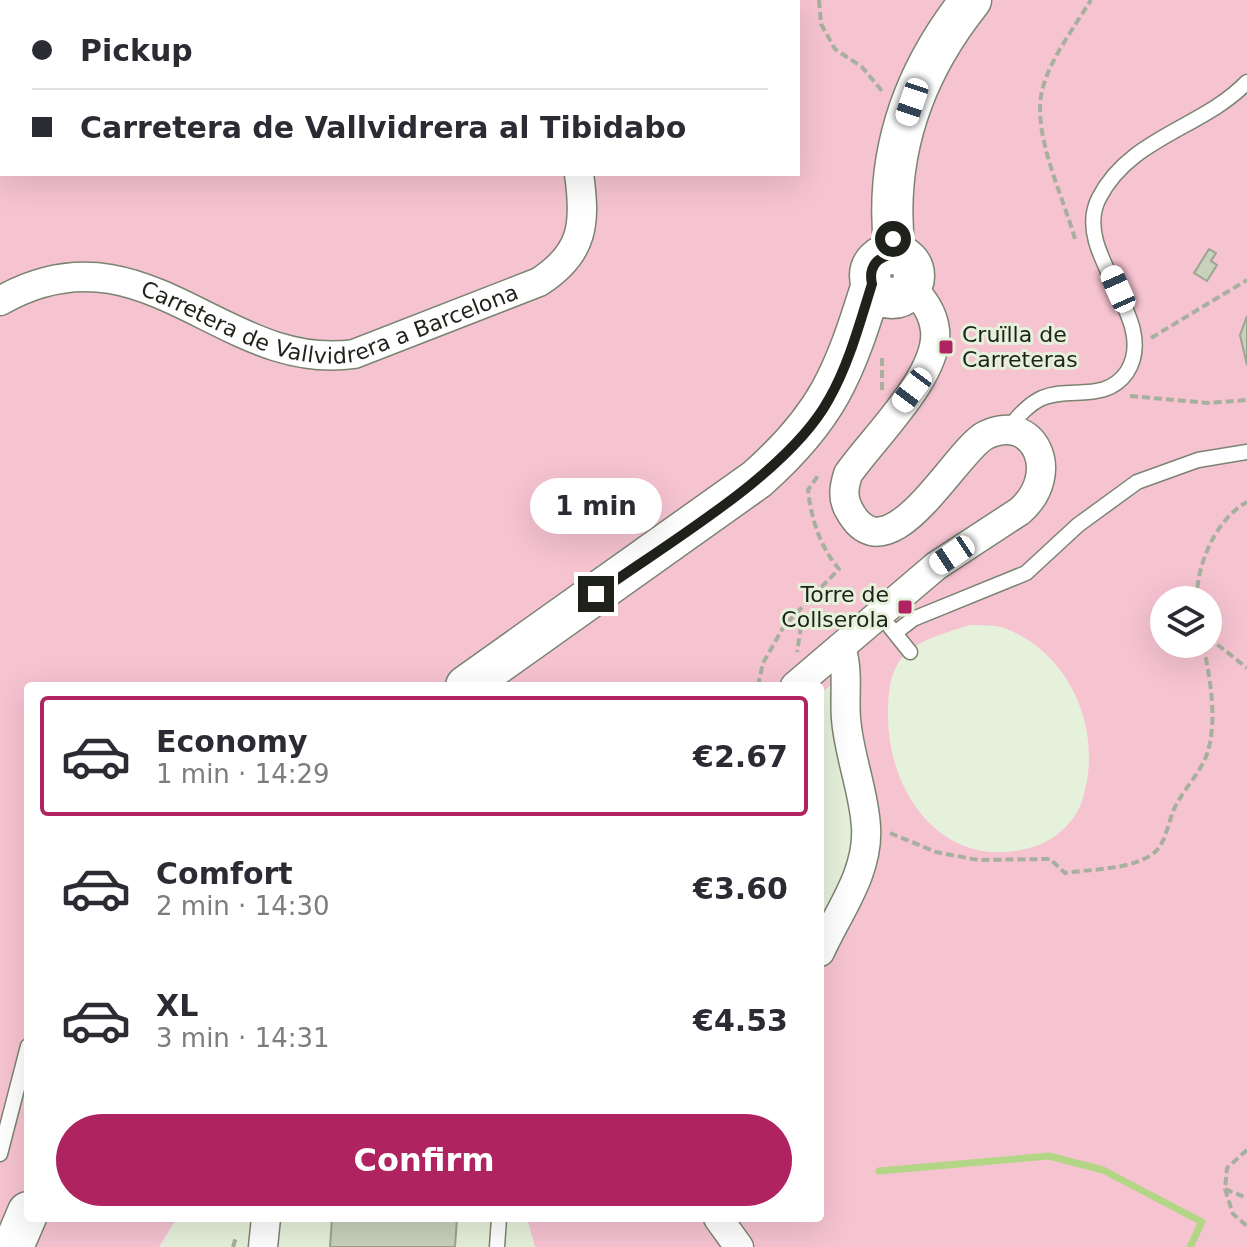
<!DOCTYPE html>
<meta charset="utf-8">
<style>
body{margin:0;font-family:"DejaVu Sans",sans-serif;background:#f2f2f3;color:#2b2b33;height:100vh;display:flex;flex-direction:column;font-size:30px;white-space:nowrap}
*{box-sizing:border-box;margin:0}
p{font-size:26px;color:#7c7c81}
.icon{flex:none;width:44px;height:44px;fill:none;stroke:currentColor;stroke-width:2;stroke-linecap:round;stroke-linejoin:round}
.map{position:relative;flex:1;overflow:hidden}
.panel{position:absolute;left:24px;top:682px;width:800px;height:540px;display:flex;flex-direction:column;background:#fff;border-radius:8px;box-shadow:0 8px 32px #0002}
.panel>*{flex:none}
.hud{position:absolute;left:0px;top:0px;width:800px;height:176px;box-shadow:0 8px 32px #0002;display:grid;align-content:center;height:176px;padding:0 32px;background:#fff}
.controls{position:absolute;left:1150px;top:586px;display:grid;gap:16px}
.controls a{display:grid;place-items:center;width:72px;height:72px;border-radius:50%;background:#fff;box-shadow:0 8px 32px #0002;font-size:40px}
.end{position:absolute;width:36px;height:36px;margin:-18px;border:10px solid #1e221a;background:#fff;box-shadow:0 0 0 4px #fff}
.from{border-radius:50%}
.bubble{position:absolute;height:56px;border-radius:28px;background:#fff;box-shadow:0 8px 32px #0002;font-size:26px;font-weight:700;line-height:56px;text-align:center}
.car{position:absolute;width:24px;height:48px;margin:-24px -12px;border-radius:10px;box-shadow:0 0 6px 2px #0007;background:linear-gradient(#fff 24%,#345 0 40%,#fff 0 76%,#345 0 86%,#fff 0)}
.hud b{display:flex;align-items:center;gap:28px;height:76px;font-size:30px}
.hud b+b{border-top:2px solid #e1e1e2}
.hud i{width:20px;height:20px;background:#2b2b33}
ul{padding:14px 0 0;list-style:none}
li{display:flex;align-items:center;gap:24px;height:120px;margin:0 16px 12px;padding:0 16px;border:4px solid transparent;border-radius:8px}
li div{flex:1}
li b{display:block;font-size:30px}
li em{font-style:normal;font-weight:700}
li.active{border-color:#af2360}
li>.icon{width:72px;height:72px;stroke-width:1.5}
.cta{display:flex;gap:16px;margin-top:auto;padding:16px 32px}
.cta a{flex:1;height:92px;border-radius:48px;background:#af2360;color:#fff;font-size:32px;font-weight:700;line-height:92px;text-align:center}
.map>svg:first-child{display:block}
.green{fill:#f6c3d1;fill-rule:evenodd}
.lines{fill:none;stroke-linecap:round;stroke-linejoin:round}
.stream{stroke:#b2d685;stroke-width:7}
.building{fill:#c7d1bc;stroke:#9ba490;stroke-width:2}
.lane-casing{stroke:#7b8470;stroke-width:17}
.street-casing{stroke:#7b8470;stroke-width:31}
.secondary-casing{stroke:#7b8470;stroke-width:43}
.path{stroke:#a7b09f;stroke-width:4;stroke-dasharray:8 4;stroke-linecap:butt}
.lane{stroke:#fff;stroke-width:14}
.street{stroke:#fff;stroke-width:28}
.secondary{stroke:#fff;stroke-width:40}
.route{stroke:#1e221a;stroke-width:10}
.poi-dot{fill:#af2360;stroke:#e6f1db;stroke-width:3}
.labels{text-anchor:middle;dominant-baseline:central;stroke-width:6;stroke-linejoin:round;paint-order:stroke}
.street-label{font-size:22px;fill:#1e221a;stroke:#e6f1db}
.poi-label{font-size:22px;fill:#1e221a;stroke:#e6f1db;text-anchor:start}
</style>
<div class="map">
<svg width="1247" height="1247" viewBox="0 0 1247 1247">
<rect width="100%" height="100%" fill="#e6f1db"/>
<!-- green -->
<path class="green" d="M332,0H1247V1247H535L527,1218H820V923L842,888L856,849L833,683L820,694V686H28V1218H177L159,1247H0V124L2,174H798V2ZM1164,600H1208V644H1164ZM970,625C981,626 996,624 1007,629C1073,656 1104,734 1082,801C1075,822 1056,839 1036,846C949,875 890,800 888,719C888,702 888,681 897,665C910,641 946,633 970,625Z"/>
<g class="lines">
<!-- stream -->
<path class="stream" d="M879,1171L1049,1156L1103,1170L1202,1222L1190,1247"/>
</g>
<!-- building -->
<path class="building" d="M1209,249L1216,253L1211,261L1217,265L1207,281L1194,273Z
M1247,316V365L1240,335Z
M332,1218H457L455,1247H330Z"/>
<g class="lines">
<defs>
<path id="lane" d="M1006,431C1017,418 1027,405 1042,398C1070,386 1106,403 1127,372C1161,319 1070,253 1099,198C1130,137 1203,128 1247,82
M890,627L910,652
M895,633L913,619L1026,573L1078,525L1137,482L1198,460L1247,452
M0,1154L28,1046
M497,1247L499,1218"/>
<g id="street">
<path d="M568,2L569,0"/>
<path id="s1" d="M0,301C143,219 223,373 354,354L539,282C584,253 586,223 579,174"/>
<path d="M795,686L936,566L1020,511C1063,473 1034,412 986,435C956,449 888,583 849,510C842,498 844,487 848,474C872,439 940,375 935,330C933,312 923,300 912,287"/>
<path d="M820,952C838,912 869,873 866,827C864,791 849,756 846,719C844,693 849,672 841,647"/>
<path d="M718,1218L739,1247"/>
<path d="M263,1247L266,1218"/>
</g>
<path id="secondary" d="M895,254C883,159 911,75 971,0
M870 276a22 22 0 1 1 44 0a22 22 0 1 1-44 0Z
M466,686L757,479C828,416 844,374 872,284
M13,1247L28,1212"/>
</defs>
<!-- lane casing -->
<use href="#lane" class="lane-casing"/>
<!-- street casing -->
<use href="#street" class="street-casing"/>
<!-- secondary casing -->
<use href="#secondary" class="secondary-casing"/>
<!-- path -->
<path class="path" d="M819,0L821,24L835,49L862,67L882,91
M1075,239C1063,196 1030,130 1043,87C1051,58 1075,26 1091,0
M1151,338L1247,280
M882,390V355
M1130,396L1208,403L1247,400
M1197,600C1196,565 1216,519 1247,502
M797,615L801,627L797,652
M1208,637L1247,668
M758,686L763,663L784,626L839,569C820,547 811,518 808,490L820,473
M890,833L936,852L978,860L1050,859L1065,873C1091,869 1134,870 1155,852C1167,841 1168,821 1175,807C1184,789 1200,773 1207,754C1218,720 1210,678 1203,644
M1247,1150L1227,1168L1225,1189L1247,1198
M1225,1189L1233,1214L1247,1226
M233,1247L236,1237"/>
<!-- lane -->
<use href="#lane" class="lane"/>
<!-- street -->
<use href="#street" class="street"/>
<!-- secondary -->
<use href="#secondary" class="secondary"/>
</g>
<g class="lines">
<!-- route -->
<path class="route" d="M596,594C666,544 789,473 829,399C849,364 860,322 872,284C868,266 878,256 895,254L893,239"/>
</g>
<!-- markers -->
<g class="poi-dot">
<rect x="938" y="339" width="16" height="16" rx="4"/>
<rect x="897" y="599" width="16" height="16" rx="4"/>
</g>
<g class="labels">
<!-- street labels -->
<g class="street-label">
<text stroke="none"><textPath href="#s1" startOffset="348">Carretera de Vallvidrera a Barcelona</textPath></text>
</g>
<!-- poi labels -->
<g class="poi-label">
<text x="962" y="334">Cruïlla de<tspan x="962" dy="25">Carreteras</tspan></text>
<text x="889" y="594" text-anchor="end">Torre de<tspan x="889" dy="25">Collserola</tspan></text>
</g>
</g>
</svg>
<div class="controls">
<a><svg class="icon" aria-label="layers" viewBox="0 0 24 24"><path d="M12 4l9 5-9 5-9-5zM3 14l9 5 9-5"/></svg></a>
</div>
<i class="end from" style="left:893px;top:239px"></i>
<i class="end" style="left:596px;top:594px"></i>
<div class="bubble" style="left:530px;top:478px;width:132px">1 min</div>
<i class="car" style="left:912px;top:102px;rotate:199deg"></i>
<i class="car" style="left:1118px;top:289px;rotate:336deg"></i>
<i class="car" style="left:912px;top:390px;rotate:217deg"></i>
<i class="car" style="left:952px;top:555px;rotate:236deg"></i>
<div class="hud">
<b><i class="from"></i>Pickup</b>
<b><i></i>Carretera de Vallvidrera al Tibidabo</b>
</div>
<section class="panel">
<ul>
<li class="active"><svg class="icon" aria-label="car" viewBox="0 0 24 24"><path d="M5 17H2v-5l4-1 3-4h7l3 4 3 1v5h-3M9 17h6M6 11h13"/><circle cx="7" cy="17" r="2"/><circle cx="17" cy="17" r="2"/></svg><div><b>Economy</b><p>1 min · 14:29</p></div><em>€2.67</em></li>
<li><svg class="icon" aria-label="car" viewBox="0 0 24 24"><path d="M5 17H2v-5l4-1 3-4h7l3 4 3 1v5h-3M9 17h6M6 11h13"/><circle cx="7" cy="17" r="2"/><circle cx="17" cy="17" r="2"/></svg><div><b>Comfort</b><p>2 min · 14:30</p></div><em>€3.60</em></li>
<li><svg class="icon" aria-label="car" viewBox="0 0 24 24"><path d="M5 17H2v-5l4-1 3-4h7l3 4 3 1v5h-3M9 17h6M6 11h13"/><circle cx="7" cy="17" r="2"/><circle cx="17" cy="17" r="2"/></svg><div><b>XL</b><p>3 min · 14:31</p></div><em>€4.53</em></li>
</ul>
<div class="cta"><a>Confirm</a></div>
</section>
</div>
